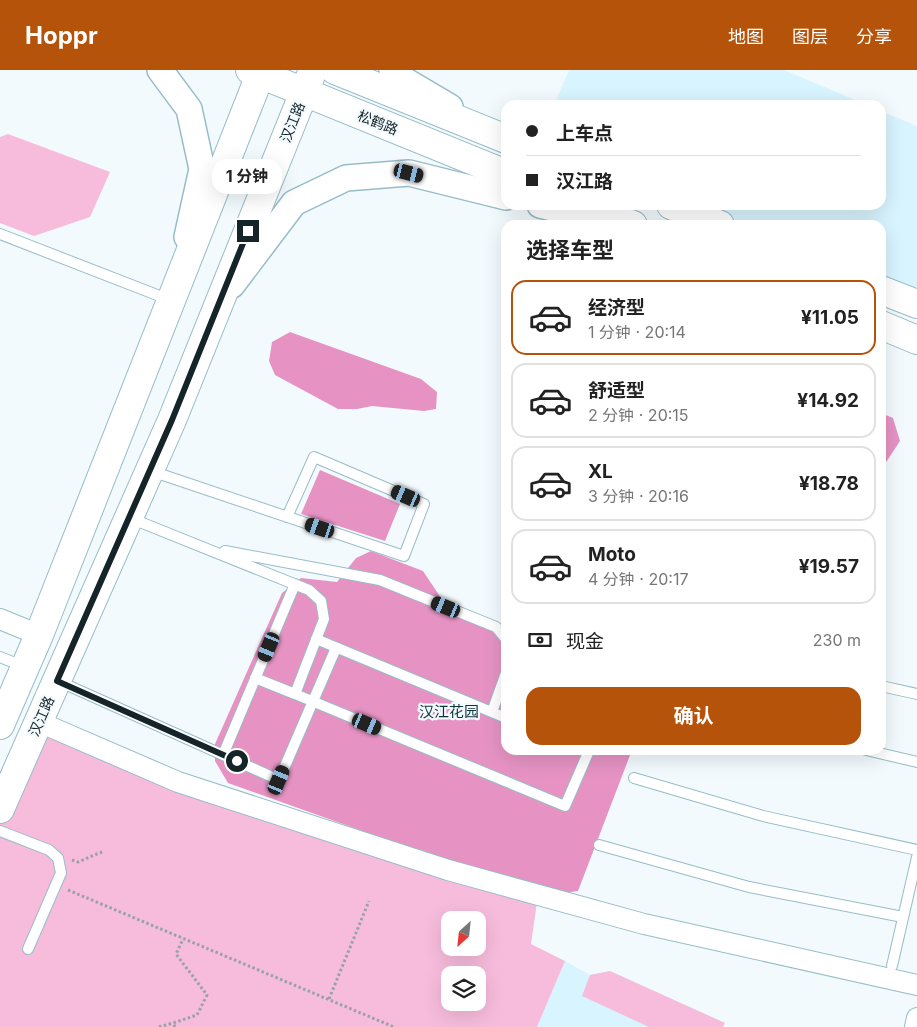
<!DOCTYPE html>
<html lang="zh">
<meta charset="utf-8">
<style>
body{margin:0;font-family:Inter,"Noto Sans SC",sans-serif;background:#f6f6f6;color:#222;height:100vh;display:flex;flex-direction:column;font-size:19px;white-space:nowrap}
*{box-sizing:border-box;margin:0}
p{font-size:16px;color:#767676}
.icon{flex:none;width:28px;height:28px;fill:none;stroke:currentColor;stroke-width:2;stroke-linecap:round;stroke-linejoin:round}
.map{position:relative;flex:1;overflow:hidden}
.panel{position:absolute;left:501px;top:150px;width:385px;height:535px;display:flex;flex-direction:column;background:#fff;border-radius:15px;box-shadow:0 5px 20px #0002}
.panel>*{flex:none}
.banner{position:absolute;left:501px;top:30px;width:385px;height:110px;border-radius:15px;box-shadow:0 5px 20px #0002;display:grid;align-content:center;height:110px;padding:0 25px;background:#fff}
.needle{width:32px;rotate:207deg}
.controls{position:absolute;left:441px;top:841px;display:grid;gap:10px}
.controls a{display:grid;place-items:center;width:45px;height:45px;border-radius:10px;background:#fff;box-shadow:0 5px 20px #0002;font-size:25px}
.end{position:absolute;width:22px;height:22px;margin:-11px;border:6px solid #152429;background:#fff;box-shadow:0 0 0 2px #fff}
.from{border-radius:50%}
.bubble{position:absolute;height:35px;border-radius:15px;background:#fff;box-shadow:0 5px 20px #0002;font-size:16px;font-weight:700;line-height:35px;text-align:center}
.car{position:absolute;width:15px;height:30px;margin:-15px -8px;border-radius:6px;box-shadow:0 0 4px 1px #0007;background:linear-gradient(#222 24%,#8ab4d8 0 40%,#222 0 76%,#8ab4d8 0 86%,#222 0)}
.banner b{display:flex;align-items:center;gap:18px;height:48px;font-size:19px}
.banner b+b{border-top:1px solid #e0e0e0}
.banner i{width:12px;height:12px;background:#222}
ul{padding:0;list-style:none}
li{display:flex;align-items:center;gap:15px;height:75px;margin:0 10px 8px;padding:0 15px;border:2px solid #e0e0e0;border-radius:15px}
li div{flex:1}
li b{display:block;font-size:19px}
li em{font-style:normal;font-weight:700}
li.on{border-color:#b45309}
li>.icon{width:45px;height:45px;stroke-width:1.5}
h2{padding:0 25px;font-size:22px;line-height:60px}
.pay{display:flex;align-items:center;gap:12px;height:55px;padding:0 25px;font-size:19px}
.pay p{margin-inline-start:auto}
.primary-button{display:flex;gap:10px;margin-top:auto;padding:10px 25px}
.primary-button a{flex:1;height:58px;border-radius:15px;background:#b45309;color:#fff;font-size:20px;font-weight:700;line-height:58px;text-align:center}
header{display:flex;align-items:center;gap:30px;box-sizing:border-box;height:70px;padding:0 25px;background:#b45309;color:#fff}
header strong{font-size:24px}
nav{display:flex;gap:28px;margin-inline-start:auto;font-size:18px}
.map>svg:first-child{display:block}
.built{fill:#d8f4fe}
.green{fill:#f7bcdc;fill-rule:evenodd}
.forest{fill:#e693c3}
.lines{fill:none;stroke-linecap:round;stroke-linejoin:round}
.service-casing{stroke:#97bcc9;stroke-width:12}
.minor-casing{stroke:#97bcc9;stroke-width:22}
.tertiary-casing{stroke:#97bcc9;stroke-width:28}
.secondary-casing{stroke:#97bcc9;stroke-width:30}
.path{stroke:#98a2a6;stroke-width:3;stroke-dasharray:2.5 2.5;stroke-linecap:butt}
.service{stroke:#fff;stroke-width:10}
.minor{stroke:#fff;stroke-width:20}
.tertiary{stroke:#fff;stroke-width:25}
.secondary{stroke:#fff;stroke-width:28}
.route{stroke:#152429;stroke-width:6}
.labels{text-anchor:middle;dominant-baseline:central;stroke-width:4.5;stroke-linejoin:round;paint-order:stroke}
.street-label{font-size:14px;fill:#152429;stroke:#f3fafd}
.neighbourhood-label{font-size:15px;fill:#0f323d;stroke:#f3fafd}
</style>
<header>
<strong>Hoppr</strong>
<nav><a>地图</a><a>图层</a><a>分享</a></nav>
</header>
<div class="map">
<svg width="917" height="957" viewBox="0 0 917 957">
<rect width="100%" height="100%" fill="#f3fafd"/>
<!-- built -->
<path class="built" d="M569,0H784L867,35H554Z
M881,41L917,56V226L881,211V155H748L700,135H881Z
M565,891L590,905L610,901L725,953L723,957H537Z"/>
<!-- green -->
<path class="green" d="M8,64L110,102L90,147L34,166L0,153V67Z
M39,652L178,712L538,825L531,874L565,891L537,957H0V739ZM450,850H478V878H450ZM450,905H478V932H450Z
M610,901L725,953L723,957H649L582,926L590,905Z"/>
<!-- forest -->
<path class="forest" d="M290,262L421,309L437,322L436,339L424,341L372,336L357,339H338L275,305L269,291L272,272Z
M881,343L893,348L900,371L881,400Z
M320,400L400,434L385,471L301,444Z
M371,481L423,501L441,528L506,556V680H632L578,821L557,824L438,788L228,713L215,691V674L282,523L301,508L337,512L356,488Z"/>
<g class="lines">
<defs>
<path id="service" d="M0,164L170,230
M151,401L404,486L424,434L314,387L287,447
M130,448L309,520L321,531L324,549L295,624L565,736L588,683L582,680
M225,481L380,510L496,557L506,569
M316,569L506,648
M0,587L25,597
M255,608L295,624
M58,611L279,710L336,578
M881,616L917,624
M492,642L506,603
M866,680L917,692
M223,685L295,514
M634,708L763,746L917,780
M0,761L49,780L58,788L61,803L28,879
M599,775L749,817L903,847
M892,896L917,787"/>
<path id="minor" d="M0,549L39,565
M39,652L178,712L448,800L644,854L917,915
M915,957L917,948"/>
<path id="tertiary" d="M160,0L189,39L202,99L187,167
M392,0L394,4L450,37
M540,135L604,150
M232,215L294,133L346,108L409,103L506,127"/>
<path id="secondary" d="M250,0L506,104
M335,0L506,69
M583,135L633,155
M671,135L720,155
M881,220L917,234
M881,255L917,270
M0,655L39,565L262,0
M0,739L172,350L313,0"/>
</defs>
<!-- service casing -->
<use href="#service" class="service-casing"/>
<!-- minor casing -->
<use href="#minor" class="minor-casing"/>
<!-- tertiary casing -->
<use href="#tertiary" class="tertiary-casing"/>
<!-- secondary casing -->
<use href="#secondary" class="secondary-casing"/>
<!-- path -->
<path class="path" d="M72,790L78,792L104,781
M68,820L394,957
M329,929L369,831
M159,957L173,953
M175,957L173,953L197,945L207,925L176,884L183,869"/>
<!-- service -->
<use href="#service" class="service"/>
<!-- minor -->
<use href="#minor" class="minor"/>
<!-- tertiary -->
<use href="#tertiary" class="tertiary"/>
<!-- secondary -->
<use href="#secondary" class="secondary"/>
</g>
<g class="lines">
<!-- route -->
<path class="route" d="M237,691L57,611L172,350L248,161"/>
</g>
<g class="labels">
<!-- street labels -->
<g class="street-label">
<text transform="translate(292 52) rotate(-68)">汉江路</text>
<text transform="translate(378 52) rotate(22)">松鹤路</text>
<text transform="translate(41 646) rotate(-66)">汉江路</text>
</g>
<!-- neighbourhood labels -->
<g class="neighbourhood-label">
<text x="449" y="641">汉江花园</text>
</g>
</g>
</svg>
<div class="controls">
<a><svg class="needle" viewBox="-14 -14 28 28"><path d="M0-13l5 13h-10z" fill="#e53935"/><path d="M0 13l5-13h-10z" fill="#767676"/></svg></a>
<a><svg class="icon" aria-label="layers" viewBox="0 0 24 24"><path d="M12 4l9 5-9 5-9-5zM3 14l9 5 9-5"/></svg></a>
</div>
<i class="end from" style="left:237px;top:691px"></i>
<i class="end" style="left:248px;top:161px"></i>
<div class="bubble" style="left:212px;top:89px;width:70px">1 分钟</div>
<i class="car" style="left:409px;top:103px;rotate:104deg"></i>
<i class="car" style="left:406px;top:426px;rotate:293deg"></i>
<i class="car" style="left:320px;top:458px;rotate:289deg"></i>
<i class="car" style="left:446px;top:537px;rotate:292deg"></i>
<i class="car" style="left:269px;top:577px;rotate:203deg"></i>
<i class="car" style="left:367px;top:654px;rotate:113deg"></i>
<i class="car" style="left:279px;top:710px;rotate:23deg"></i>
<div class="banner">
<b><i class="from"></i>上车点</b>
<b><i></i>汉江路</b>
</div>
<section class="panel">
<h2>选择车型</h2>
<ul>
<li class="on"><svg class="icon" aria-label="car" viewBox="0 0 24 24"><path d="M5 17H2v-5l4-1 3-4h7l3 4 3 1v5h-3M9 17h6M6 11h13"/><circle cx="7" cy="17" r="2"/><circle cx="17" cy="17" r="2"/></svg><div><b>经济型</b><p>1 分钟 · 20:14</p></div><em>¥11.05</em></li>
<li><svg class="icon" aria-label="car" viewBox="0 0 24 24"><path d="M5 17H2v-5l4-1 3-4h7l3 4 3 1v5h-3M9 17h6M6 11h13"/><circle cx="7" cy="17" r="2"/><circle cx="17" cy="17" r="2"/></svg><div><b>舒适型</b><p>2 分钟 · 20:15</p></div><em>¥14.92</em></li>
<li><svg class="icon" aria-label="car" viewBox="0 0 24 24"><path d="M5 17H2v-5l4-1 3-4h7l3 4 3 1v5h-3M9 17h6M6 11h13"/><circle cx="7" cy="17" r="2"/><circle cx="17" cy="17" r="2"/></svg><div><b>XL</b><p>3 分钟 · 20:16</p></div><em>¥18.78</em></li>
<li><svg class="icon" aria-label="car" viewBox="0 0 24 24"><path d="M5 17H2v-5l4-1 3-4h7l3 4 3 1v5h-3M9 17h6M6 11h13"/><circle cx="7" cy="17" r="2"/><circle cx="17" cy="17" r="2"/></svg><div><b>Moto</b><p>4 分钟 · 20:17</p></div><em>¥19.57</em></li>
</ul>
<div class="pay"><svg class="icon" aria-label="cash" viewBox="0 0 24 24"><path d="M3 7h18v10H3z"/><circle cx="12" cy="12" r="2"/></svg>现金<p>230 m</p></div>
<div class="primary-button"><a>确认</a></div>
</section>
</div>
